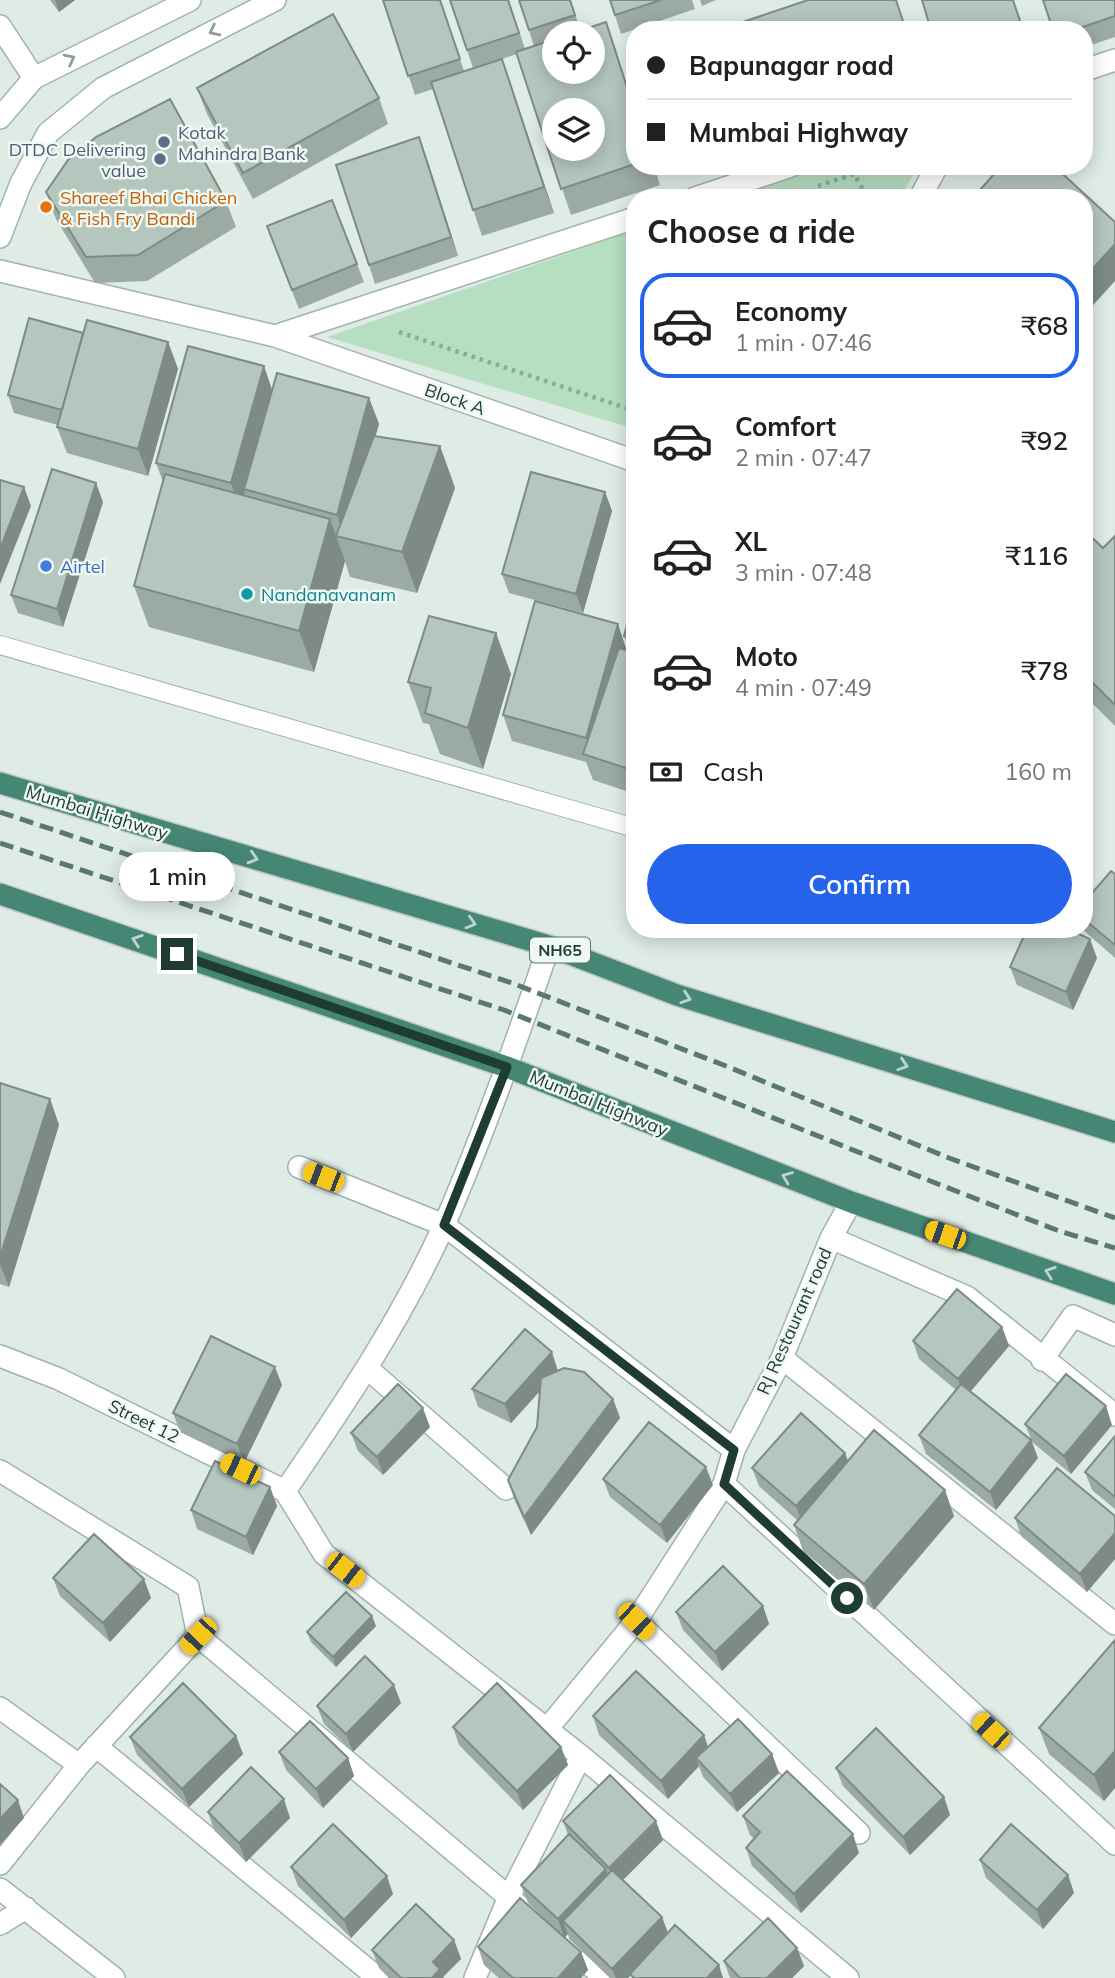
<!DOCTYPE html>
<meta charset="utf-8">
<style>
body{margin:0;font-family:Mulish,sans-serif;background:#f2f2f2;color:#202124;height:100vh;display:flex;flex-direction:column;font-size:26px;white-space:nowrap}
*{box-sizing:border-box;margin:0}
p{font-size:23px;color:#757577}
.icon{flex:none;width:38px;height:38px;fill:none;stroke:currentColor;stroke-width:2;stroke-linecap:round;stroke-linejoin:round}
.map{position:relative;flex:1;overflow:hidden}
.sheet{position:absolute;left:626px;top:189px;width:467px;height:749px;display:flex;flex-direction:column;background:#fff;border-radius:28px;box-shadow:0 4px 18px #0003}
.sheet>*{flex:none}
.hud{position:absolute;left:626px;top:21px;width:467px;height:154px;border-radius:28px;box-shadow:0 4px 18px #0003;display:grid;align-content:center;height:154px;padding:0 21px;background:#fff}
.controls{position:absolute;left:542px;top:21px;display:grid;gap:14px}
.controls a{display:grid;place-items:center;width:63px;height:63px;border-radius:50%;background:#fff;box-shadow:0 4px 18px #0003;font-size:35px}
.end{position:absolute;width:32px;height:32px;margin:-16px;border:9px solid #1f3c33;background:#fff;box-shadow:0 0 0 4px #fff}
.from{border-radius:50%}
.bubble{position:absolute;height:49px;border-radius:24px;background:#fff;box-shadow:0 4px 18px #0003;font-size:23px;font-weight:600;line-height:49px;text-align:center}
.car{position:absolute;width:21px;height:42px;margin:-21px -10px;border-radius:9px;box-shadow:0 0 5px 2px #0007;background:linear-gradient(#f5c518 24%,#345 0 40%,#f5c518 0 76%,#345 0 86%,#f5c518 0)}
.hud b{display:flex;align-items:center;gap:24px;height:66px;font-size:26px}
.hud b+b{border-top:2px solid #e0e0e0}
.hud i{width:18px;height:18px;background:#202124}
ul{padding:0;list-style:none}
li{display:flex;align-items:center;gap:21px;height:105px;margin:0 14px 10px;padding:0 7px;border:4px solid transparent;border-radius:28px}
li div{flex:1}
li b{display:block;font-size:26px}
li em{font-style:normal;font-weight:600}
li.on{border-color:#2563eb}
li>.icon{width:63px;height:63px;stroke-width:1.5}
h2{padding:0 21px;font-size:32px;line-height:84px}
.pay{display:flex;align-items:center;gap:18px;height:77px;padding:0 21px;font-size:26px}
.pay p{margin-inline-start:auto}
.action{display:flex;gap:14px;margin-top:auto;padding:14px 21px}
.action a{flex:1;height:80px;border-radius:42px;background:#2563eb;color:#fff;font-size:28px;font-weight:600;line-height:80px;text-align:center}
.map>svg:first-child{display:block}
.green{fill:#b6dec0}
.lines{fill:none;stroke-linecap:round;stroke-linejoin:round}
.service-casing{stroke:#a2b3ac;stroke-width:20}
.minor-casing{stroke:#a2b3ac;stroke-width:24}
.secondary-casing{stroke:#9db7ad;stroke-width:24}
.trunk-casing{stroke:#c0c8c6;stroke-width:24}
.path{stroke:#7db19f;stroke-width:4.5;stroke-dasharray:3.5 5;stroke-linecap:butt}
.service{stroke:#fff;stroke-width:18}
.minor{stroke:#fff;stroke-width:21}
.secondary{stroke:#fff;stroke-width:21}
.trunk{stroke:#468675;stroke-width:21}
.rail{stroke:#59786f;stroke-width:5;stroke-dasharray:14 7;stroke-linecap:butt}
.wall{fill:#9baaa3;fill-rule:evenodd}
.shaded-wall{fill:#7e8b85}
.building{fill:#b4c6be;stroke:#7e8b85;stroke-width:2;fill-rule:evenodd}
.oneway{stroke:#8f9e99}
.oneway2{stroke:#bcd6cd}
.route{stroke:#1f3c33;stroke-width:9}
.service-dot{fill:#5c6f8a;stroke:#eff8f3;stroke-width:2.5}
.food-dot{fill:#e8710a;stroke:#eff8f3;stroke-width:2.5}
.shop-dot{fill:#3f7fe0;stroke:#eff8f3;stroke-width:2.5}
.culture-dot{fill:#0f9aa8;stroke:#eff8f3;stroke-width:2.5}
.labels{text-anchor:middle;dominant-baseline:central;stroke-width:5;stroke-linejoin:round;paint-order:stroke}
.shield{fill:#eff8f3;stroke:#5d746d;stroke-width:2}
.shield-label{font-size:16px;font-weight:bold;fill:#1f3c33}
.service-label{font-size:18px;fill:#4e5e75;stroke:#eff8f3;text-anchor:start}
.food-label{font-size:18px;fill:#c56008;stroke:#eff8f3;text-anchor:start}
.street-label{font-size:18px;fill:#1f3c33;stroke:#eff8f3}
.shop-label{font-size:18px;fill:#366cbe;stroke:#eff8f3;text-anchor:start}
.culture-label{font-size:18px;fill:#0d838f;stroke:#eff8f3;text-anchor:start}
</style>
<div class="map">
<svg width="1115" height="1978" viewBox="0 0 1115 1978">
<rect width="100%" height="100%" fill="#dfebe5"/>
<!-- green -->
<path class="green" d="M820,166H918L900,198H729Z
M635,230V429L327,337Z"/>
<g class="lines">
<defs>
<path id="service" d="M0,645L635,828"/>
<path id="minor" d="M0,26L34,78
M1085,70L1115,60
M695,198L791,166
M920,198L937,166
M0,271L275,336L635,461
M275,336L635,218
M299,1167L444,1225L734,1450
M831,1238L967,1297L1115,1415
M0,1356L59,1379L285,1491
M782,1358L1115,1624
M1042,1360L1073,1316L1115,1335
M368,1369L506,1489
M0,1471L188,1587L198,1636L537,1921
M724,1484L1115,1844
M285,1491L324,1554L581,1756L848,1978
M285,1491C344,1405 402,1319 445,1223C484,1133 517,1039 549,946
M636,1621L859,1833
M0,1708L79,1765
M547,1729L636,1621L724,1484L734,1450L782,1358L831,1238L851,1202
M96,1746L378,1978
M0,1864L79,1765L198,1636
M0,1889L114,1978
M0,1924L26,1908
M564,1943L605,1978
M475,1978L509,1897L581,1756"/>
<path id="secondary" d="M0,118L34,78L190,0
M0,237L21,183L48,133L103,88L275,0"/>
<path id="trunk" d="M0,783L549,946L677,995L1115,1132
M0,894L507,1067L851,1202L1115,1294"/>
</defs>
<!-- service casing -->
<use href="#service" class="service-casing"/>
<!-- minor casing -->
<use href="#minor" class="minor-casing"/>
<!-- secondary casing -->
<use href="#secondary" class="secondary-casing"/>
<!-- trunk casing -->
<use href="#trunk" class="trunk-casing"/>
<!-- path -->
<path class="path" d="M818,186L854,174L868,198
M399,332L635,411"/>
<!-- service -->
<use href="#service" class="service"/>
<!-- minor -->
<use href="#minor" class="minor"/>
<!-- secondary -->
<use href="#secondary" class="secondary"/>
<!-- trunk -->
<use href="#trunk" class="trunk"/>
<!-- rail -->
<path class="rail" d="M0,812L512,983L726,1066L949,1158L1115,1218
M0,843L504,1010L938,1184L1059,1231L1115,1248"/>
</g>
<!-- wall -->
<path class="wall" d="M50,0H75L59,12Z
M383,0H440L464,71L473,68L467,50L509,0L525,49L534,46L519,0H570L581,31L606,22L635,109V166H654L660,185L571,215L517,54L502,59L554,213L482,236L433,89L415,95ZM555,33H593L555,72Z
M610,0H692L695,9L621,34Z
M700,0H716L702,6Z
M1115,0V37L1085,47V30H1053Z
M197,88L379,98L388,124L253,199L207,114Z
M426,156L458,256L375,284L369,265Z
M46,192L226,201L236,227L147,281L95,283L56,219Z
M274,245L357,264L364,282L299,309Z
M83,333L168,342L178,369L148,476L67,453L57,427L58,425L14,413L8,395Z
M264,366L272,390L369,398L379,424L375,436L440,446L455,488L417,593L350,577L345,561L314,672L149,627L134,586L163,482L156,463Z
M605,492L612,511L583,613L509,593L502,574Z
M103,502L63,627L18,613L11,595Z
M1085,531L1103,548L1115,536V726L1085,696Z
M635,596V794L593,780L586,762L512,741L503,715L627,651L630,652L624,636Z
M511,674L483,769L440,754L429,724L423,723L408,682Z
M1115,874V958L1082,929H1085V901Z
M1097,958L1073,1010L1017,985L1010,967Z
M0,1083L50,1099L59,1125L9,1287L0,1284Z
M1002,1327L1009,1346L971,1391L1031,1439L1025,1424L1112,1425L1071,1474L1032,1442L1038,1458L996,1510L926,1454L919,1435L956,1390L919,1359L913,1341Z
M558,1370L613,1399L620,1418L531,1535L514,1499L508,1480L537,1427L540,1391L511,1423L478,1407L472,1389Z
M282,1385L244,1463L180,1432L173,1413Z
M430,1427L383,1475L358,1451L351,1433Z
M1115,1436V1509L1092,1490L1085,1472Z
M845,1453L848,1461L954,1516L874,1610L803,1551L794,1525L797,1520L759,1486L752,1468Z
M603,1479L713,1485L667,1543L610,1497Z
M270,1487L277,1506L253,1555L197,1529L191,1510Z
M1115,1516V1559L1087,1592L1021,1536L1015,1518Z
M53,1578L151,1598L110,1642L60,1596Z
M763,1606L769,1624L722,1671L683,1630L676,1612Z
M376,1626L336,1667L311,1642L307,1632Z
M1115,1640V1788L1104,1801L1049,1754L1039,1728Z
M401,1703L353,1752L324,1724L317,1706Z
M593,1716L704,1735L708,1747L772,1754L779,1773L737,1812L703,1777L699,1766L668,1799L599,1735Z
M453,1727L561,1747L568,1765L523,1810L459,1745Z
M236,1736L243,1754L189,1807L137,1755L130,1737Z
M279,1752L348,1758L354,1776L323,1808L286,1770Z
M836,1768L944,1797L950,1815L910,1855L843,1786Z
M208,1812L290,1818L246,1862L214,1830Z
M743,1816L859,1853L801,1913L752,1866L746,1848L754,1839L750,1835Z
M563,1821L663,1840L623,1880L662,1917L668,1933L723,1978H632L631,1975L628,1978H610L569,1939L568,1934L565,1938L581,1952L588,1970L581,1978H499L484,1965L478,1947L555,1929L528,1903L521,1885L568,1835Z
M980,1860L1068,1875L1074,1893L1043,1929L986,1878Z
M291,1867L393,1894L351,1938L298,1886Z
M454,1940L461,1959L443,1977L444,1978H389L379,1968L372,1950Z
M797,1948L804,1966L792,1978H730L724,1961Z"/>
<!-- shaded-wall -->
<path class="shaded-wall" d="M55,0H75L59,12Z
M502,59L511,85L554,213L544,187Z
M419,137L426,156L458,256L451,237Z
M1115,244V281L1085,314V277Z
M168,342L178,369L148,476L138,449Z
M264,366L273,393L244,489L245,492L240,509L231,483Z
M369,398L379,424L347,539L345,538L337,515Z
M440,446L455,488L417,593L402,552Z
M96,483L103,502L63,627L57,609Z
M24,487L31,506L0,584V549Z
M605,492L612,511L583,613L576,594Z
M330,519L345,561L314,672L299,631Z
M618,624L627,651L592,757L586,738Z
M496,633L511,674L483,769L468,728Z
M1090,939L1097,958L1073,1010L1066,992Z
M50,1099L59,1125L9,1287L0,1264V1257Z
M1002,1327L1009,1346L965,1398L958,1379Z
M552,1352L558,1371L511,1423L505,1404Z
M275,1367L282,1385L244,1463L237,1444Z
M613,1399L620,1418L531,1535L524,1517Z
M1106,1406L1112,1425L1071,1474L1064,1456Z
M423,1408L430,1427L383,1475L377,1457Z
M1031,1440L1038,1458L996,1510L990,1492Z
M845,1453L851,1471L803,1525L796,1506Z
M706,1467L713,1485L667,1543L660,1525Z
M270,1487L277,1506L253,1555L246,1537Z
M945,1490L954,1516L874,1610L864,1584Z
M1115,1533V1559L1087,1592L1080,1574Z
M144,1579L151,1598L110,1642L103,1623Z
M763,1606L769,1624L722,1671L715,1652Z
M372,1616L376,1626L336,1667L333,1657Z
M394,1685L401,1703L353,1752L346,1734Z
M704,1735L710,1753L696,1758L699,1766L668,1799L661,1781Z
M236,1736L243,1754L189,1807L182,1789Z
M561,1747L568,1765L523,1810L517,1791Z
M1115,1751V1788L1104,1801L1094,1775Z
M772,1754L779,1773L737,1812L730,1794Z
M348,1758L354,1776L323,1808L316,1789Z
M944,1797L950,1815L910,1855L903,1837Z
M284,1799L290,1818L246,1862L239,1843Z
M18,1800L24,1818L0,1845V1819Z
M656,1821L663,1840L616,1887L609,1868Z
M853,1834L859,1853L801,1913L794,1894Z
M606,1869L612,1888L563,1921L568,1934L564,1938L558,1919Z
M1068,1875L1074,1893L1043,1929L1037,1910Z
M387,1876L393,1894L351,1938L344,1920Z
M662,1917L669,1936L628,1978H616L612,1969Z
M454,1940L461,1959L443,1977L444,1978H432L433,1962Z
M797,1948L804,1966L792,1978H767Z
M581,1952L588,1970L581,1978H558Z
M719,1965L723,1978H707Z"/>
<!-- building -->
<path class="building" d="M383,0H440L460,59L408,76Z
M450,0H508L519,33L467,50Z
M519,0H570L575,15L529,30Z
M610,0H661L615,15Z
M808,0H896L906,30H728V27Z
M922,0H1013L1023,30H931Z
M1043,0H1115V16L1074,30H1053Z
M333,14L379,98L243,173L197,88Z
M606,22L635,112V164L561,189L516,52L555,39V72H593V33H573ZM555,110H593V149H555Z
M502,59L544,187L473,210L431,82Z
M170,99L226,201L138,255L86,257L46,192L68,160L96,137Z
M419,137L451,237L369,265L336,165Z
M1001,166H1054L1115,222V244L1085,277V198H973Z
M332,200L357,264L292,290L267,226Z
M29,318L83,333L62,410L8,395Z
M87,320L168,342L138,449L57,427Z
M188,346L264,366L231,483L156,463Z
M277,373L369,398L337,515L244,489Z
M374,436L440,446L402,552L336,536Z
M52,469L96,483L57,609L11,595Z
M531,472L605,492L576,594L502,574Z
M165,474L330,519L299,631L134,586Z
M0,480L24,487L0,549Z
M1085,531L1103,548L1115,536V705L1085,675Z
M635,596V639L624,636Z
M535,601L618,624L586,738L503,715Z
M429,616L496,633L468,728L425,713L431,688L408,682Z
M619,648L635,653V771L583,754Z
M1111,871L1115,874V945L1085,920V901Z
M1027,929H1068L1090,939L1066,992L1010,967Z
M0,1083L50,1099L0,1257Z
M957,1289L1002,1327L958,1379L913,1341Z
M525,1329L552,1352L505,1404L472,1389Z
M211,1336L275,1367L237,1444L173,1413Z
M564,1368L584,1372L613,1399L524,1517L508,1480L537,1427L541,1378Z
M1066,1374L1106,1406L1064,1456L1025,1424Z
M398,1384L423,1408L377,1457L351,1433Z
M961,1384L1031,1440L990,1492L919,1435Z
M801,1413L845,1453L796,1506L752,1468Z
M649,1422L706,1467L660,1525L603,1479Z
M874,1430L945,1490L864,1584L794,1525Z
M1115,1436V1497L1085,1472Z
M215,1461L270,1487L246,1537L191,1510Z
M1057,1468L1115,1516V1533L1080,1574L1015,1518Z
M94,1534L144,1579L103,1623L53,1578Z
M723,1566L763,1606L715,1652L676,1612Z
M346,1592L372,1616L333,1657L307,1632Z
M1115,1640V1751L1094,1775L1039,1728Z
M365,1656L394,1685L346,1734L317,1706Z
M636,1671L704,1735L661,1781L593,1716Z
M183,1683L236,1736L182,1789L130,1737Z
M497,1683L561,1747L517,1791L453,1727Z
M738,1719L772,1754L730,1794L696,1758Z
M310,1721L348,1758L316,1789L279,1752Z
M876,1728L944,1797L903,1837L836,1768Z
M251,1767L284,1799L239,1843L208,1812Z
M787,1771L853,1834L794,1894L746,1848L760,1832L743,1816Z
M610,1775L656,1821L609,1868L563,1821Z
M0,1784L18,1800L0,1819Z
M333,1824L387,1876L344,1920L291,1867Z
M1011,1824L1068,1875L1037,1910L980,1860Z
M569,1834L606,1869L558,1919L521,1885Z
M612,1870L662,1917L612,1969L563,1921Z
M520,1898L581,1952L558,1978H513L478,1947Z
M416,1904L454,1940L433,1962L440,1969L432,1978H401L372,1950Z
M768,1918L797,1948L767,1978H740L724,1961Z
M675,1925L719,1965L707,1978H634L630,1974Z"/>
<!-- one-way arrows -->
<defs><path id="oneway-chevron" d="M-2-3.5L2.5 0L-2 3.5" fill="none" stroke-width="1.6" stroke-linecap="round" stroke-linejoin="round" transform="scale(1.75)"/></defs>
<g class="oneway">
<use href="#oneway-chevron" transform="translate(214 31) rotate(153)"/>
<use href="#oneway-chevron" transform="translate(70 59) rotate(-27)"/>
</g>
<g class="oneway2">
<use href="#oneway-chevron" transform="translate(253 858) rotate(17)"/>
<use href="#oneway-chevron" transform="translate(471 923) rotate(17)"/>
<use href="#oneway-chevron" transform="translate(137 940) rotate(-161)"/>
<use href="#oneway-chevron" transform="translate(686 998) rotate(18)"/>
<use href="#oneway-chevron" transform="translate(903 1065) rotate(18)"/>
<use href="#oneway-chevron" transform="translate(787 1177) rotate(-158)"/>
<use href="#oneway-chevron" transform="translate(1050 1272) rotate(-161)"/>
</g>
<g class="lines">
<!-- route -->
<path class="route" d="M177,954L507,1067L444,1225L734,1450L724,1484L847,1598"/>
</g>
<!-- markers -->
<g class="service-dot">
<circle cx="164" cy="142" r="7"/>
<circle cx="160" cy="159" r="7"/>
</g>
<circle class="food-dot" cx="46" cy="207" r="7"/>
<circle class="shop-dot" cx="46" cy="566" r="7"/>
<circle class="culture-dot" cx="247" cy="594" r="7"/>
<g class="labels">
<!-- shield labels -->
<rect class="shield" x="530" y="937.5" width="60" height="25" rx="5"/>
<g class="shield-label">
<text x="560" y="950">NH65</text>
</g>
<!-- service labels -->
<g class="service-label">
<text x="178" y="132">Kotak<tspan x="178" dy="21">Mahindra Bank</tspan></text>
<text x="146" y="149" text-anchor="end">DTDC Delivering<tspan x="146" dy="21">value</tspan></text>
</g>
<!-- food labels -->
<g class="food-label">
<text x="60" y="197">Shareef Bhai Chicken<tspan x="60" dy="21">&amp; Fish Fry Bandi</tspan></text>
</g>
<!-- street labels -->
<g class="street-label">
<text transform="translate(455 399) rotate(19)">Block A</text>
<text transform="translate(97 812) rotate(17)">Mumbai Highway</text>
<text transform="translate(599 1103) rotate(22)">Mumbai Highway</text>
<text transform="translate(794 1321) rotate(-66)">RJ Restaurant road</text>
<text transform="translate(144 1421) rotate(26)">Street 12</text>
</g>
<!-- shop labels -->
<g class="shop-label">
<text x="60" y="566">Airtel</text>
</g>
<!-- culture labels -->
<g class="culture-label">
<text x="261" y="594">Nandanavanam</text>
</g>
</g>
</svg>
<div class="controls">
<a><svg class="icon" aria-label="locate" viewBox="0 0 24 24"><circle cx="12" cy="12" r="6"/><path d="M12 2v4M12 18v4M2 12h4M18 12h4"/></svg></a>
<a><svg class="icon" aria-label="layers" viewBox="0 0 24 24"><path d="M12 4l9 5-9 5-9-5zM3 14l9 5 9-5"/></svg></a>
</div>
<i class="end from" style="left:847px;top:1598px"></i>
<i class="end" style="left:177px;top:954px"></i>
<div class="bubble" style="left:119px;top:852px;width:116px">1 min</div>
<i class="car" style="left:323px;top:1177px;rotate:291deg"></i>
<i class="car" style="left:945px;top:1235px;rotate:289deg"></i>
<i class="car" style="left:240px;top:1469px;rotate:296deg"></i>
<i class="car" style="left:345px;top:1570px;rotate:128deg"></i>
<i class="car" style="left:636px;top:1621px;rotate:134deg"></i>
<i class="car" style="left:198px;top:1636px;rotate:223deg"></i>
<i class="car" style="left:991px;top:1731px;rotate:313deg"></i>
<div class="hud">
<b><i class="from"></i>Bapunagar road</b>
<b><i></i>Mumbai Highway</b>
</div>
<section class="sheet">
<h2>Choose a ride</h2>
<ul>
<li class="on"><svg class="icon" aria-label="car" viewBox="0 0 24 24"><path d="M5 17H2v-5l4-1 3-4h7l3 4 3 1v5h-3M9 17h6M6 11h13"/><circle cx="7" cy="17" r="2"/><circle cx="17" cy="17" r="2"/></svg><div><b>Economy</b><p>1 min · 07:46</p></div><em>₹68</em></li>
<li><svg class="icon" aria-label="car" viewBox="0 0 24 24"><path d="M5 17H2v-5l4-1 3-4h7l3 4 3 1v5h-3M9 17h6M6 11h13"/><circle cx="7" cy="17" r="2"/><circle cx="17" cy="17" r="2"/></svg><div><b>Comfort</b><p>2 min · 07:47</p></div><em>₹92</em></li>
<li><svg class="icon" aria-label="car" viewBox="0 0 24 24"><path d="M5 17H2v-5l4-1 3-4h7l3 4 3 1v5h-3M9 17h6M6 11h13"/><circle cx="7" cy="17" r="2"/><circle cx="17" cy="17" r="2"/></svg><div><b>XL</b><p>3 min · 07:48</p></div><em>₹116</em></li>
<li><svg class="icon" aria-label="car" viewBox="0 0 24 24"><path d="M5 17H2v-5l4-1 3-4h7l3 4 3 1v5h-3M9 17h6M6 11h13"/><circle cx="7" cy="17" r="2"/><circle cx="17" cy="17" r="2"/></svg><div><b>Moto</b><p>4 min · 07:49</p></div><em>₹78</em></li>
</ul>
<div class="pay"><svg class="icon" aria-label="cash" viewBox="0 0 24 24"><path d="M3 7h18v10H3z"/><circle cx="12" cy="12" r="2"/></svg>Cash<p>160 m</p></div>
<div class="action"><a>Confirm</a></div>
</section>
</div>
